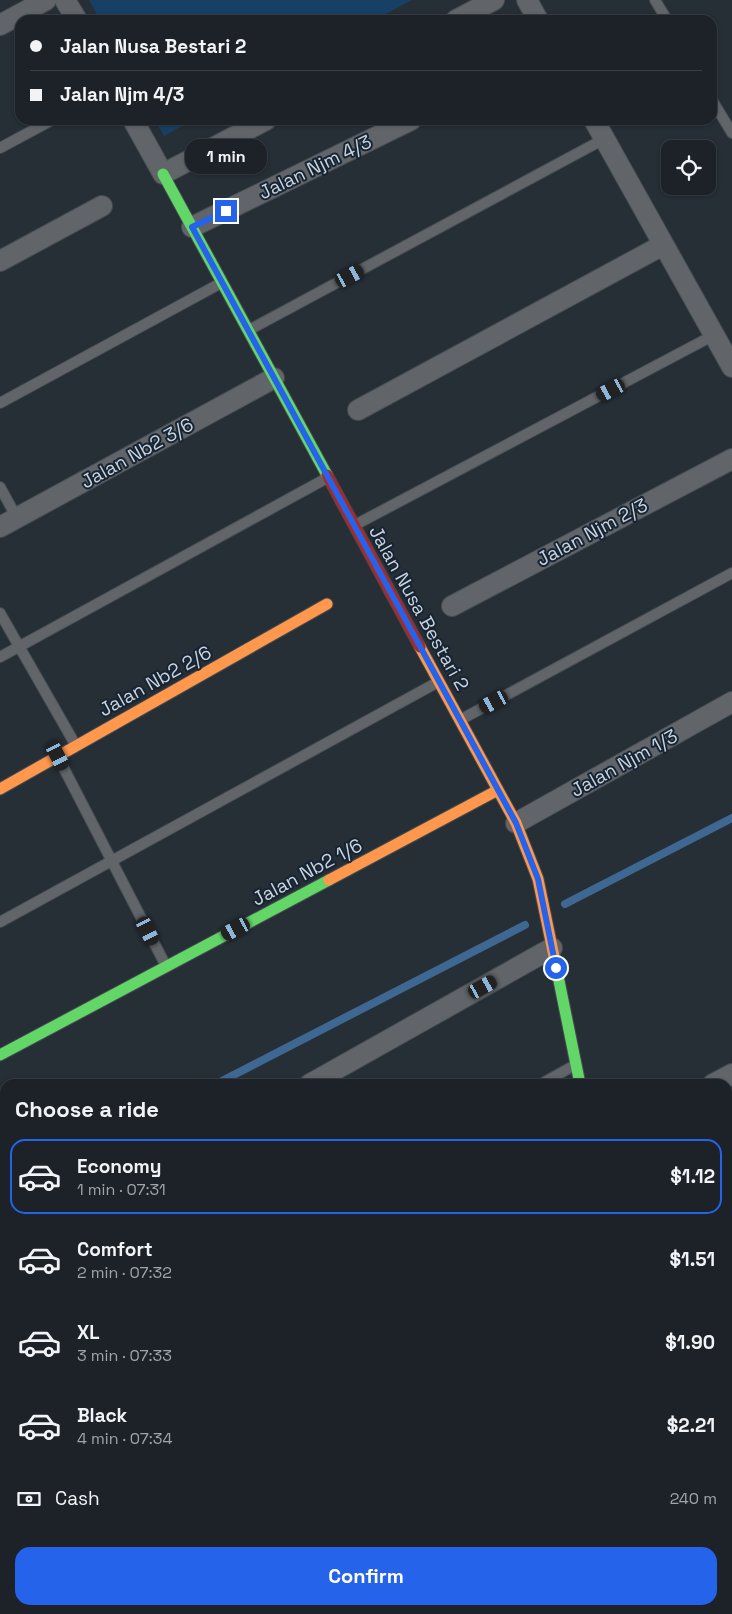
<!DOCTYPE html>
<meta charset="utf-8">
<style>
body{margin:0;font-family:"Space Grotesk",sans-serif;background:#292f34;color:#f1f3f6;height:100vh;display:flex;flex-direction:column;font-size:19px;white-space:nowrap}
*{box-sizing:border-box;margin:0}
p{font-size:16px;color:#a0a4a8}
.icon{flex:none;width:28px;height:28px;fill:none;stroke:currentColor;stroke-width:2;stroke-linecap:round;stroke-linejoin:round}
.map{position:relative;flex:1;overflow:hidden}
.details{position:absolute;left:0px;top:1079px;width:732px;height:536px;display:flex;flex-direction:column;background:#1c2228;border-radius:15px 15px 0 0;box-shadow:0 1px 4px #0004,0 0 0 1px #3a3f45}
.details>*{flex:none}
.guide{position:absolute;left:15px;top:15px;width:702px;height:110px;border-radius:15px;box-shadow:0 1px 4px #0004,0 0 0 1px #3a3f45;display:grid;align-content:center;height:110px;padding:0 15px;background:#1c2228}
.fabs{position:absolute;left:661px;top:140px;display:grid;gap:10px}
.fabs a{display:grid;place-items:center;width:55px;height:55px;border-radius:10px;background:#1c2228;box-shadow:0 1px 4px #0004,0 0 0 1px #3a3f45;font-size:25px}
.end{position:absolute;width:22px;height:22px;margin:-11px;border:6px solid #2563eb;background:#fff;box-shadow:0 0 0 2px #fff}
.from{border-radius:50%}
.bubble{position:absolute;height:35px;border-radius:15px;background:#1c2228;box-shadow:0 1px 4px #0004,0 0 0 1px #3a3f45;font-size:16px;font-weight:700;line-height:35px;text-align:center}
.car{position:absolute;width:15px;height:30px;margin:-15px -8px;border-radius:6px;box-shadow:0 0 4px 1px #0007;background:linear-gradient(#222 24%,#8ab4d8 0 40%,#222 0 76%,#8ab4d8 0 86%,#222 0)}
.guide b{display:flex;align-items:center;gap:18px;height:48px;font-size:19px}
.guide b+b{border-top:1px solid #3a3f45}
.guide i{width:12px;height:12px;background:#f1f3f6}
ul{padding:0;list-style:none}
li{display:flex;align-items:center;gap:15px;height:75px;margin:0 10px 8px;padding:0 5px;border:2px solid transparent;border-radius:15px}
li div{flex:1}
li b{display:block;font-size:19px}
li em{font-style:normal;font-weight:700}
li.current{border-color:#2563eb}
li>.icon{width:45px;height:45px;stroke-width:1.5}
h2{padding:0 15px;font-size:22px;line-height:60px}
.pay{display:flex;align-items:center;gap:12px;height:55px;padding:0 15px;font-size:19px}
.pay p{margin-inline-start:auto}
.primary-button{display:flex;gap:10px;margin-top:auto;padding:10px 15px}
.primary-button a{flex:1;height:58px;border-radius:15px;background:#2563eb;color:#fff;font-size:20px;font-weight:700;line-height:58px;text-align:center}
.map>svg:first-child{display:block}
.green{fill:#183f64}
.lines{fill:none;stroke-linecap:round;stroke-linejoin:round}
.stream{stroke:#3e6791;stroke-width:8}
.lane-casing{stroke:#454c52;stroke-width:12}
.street-casing{stroke:#454c52;stroke-width:22}
.fast-casing{stroke:#454c52;stroke-width:13}
.slow-casing{stroke:#454c52;stroke-width:13}
.jam-casing{stroke:#454c52;stroke-width:13}
.lane{stroke:#616569;stroke-width:10}
.street{stroke:#616569;stroke-width:20}
.fast{stroke:#63d668;stroke-width:11}
.slow{stroke:#ff974d;stroke-width:11}
.jam{stroke:#b3261e;stroke-width:11}
.route{stroke:#2563eb;stroke-width:6}
.labels{text-anchor:middle;dominant-baseline:central;stroke-width:4;stroke-linejoin:round;paint-order:stroke}
.street-label{font-size:19px;fill:#cad3dd;stroke:#162433}
</style>
<div class="map">
<svg width="732" height="1614" viewBox="0 0 732 1614">
<rect width="100%" height="100%" fill="#262e36"/>
<!-- green -->
<path class="green" d="M89,0H412L375,20H100Z
M155,120H193L164,136Z"/>
<g class="lines">
<!-- stream -->
<path class="stream" d="M565,904L732,818
M216,1084L525,925"/>
<defs>
<path id="lane" d="M655,0L667,20
M712,100L732,133
M0,148L52,120
M249,330L604,139
M0,403L221,283
M0,487L17,518
M355,525L714,335
M0,613L75,744
M0,657L327,478
M460,720L732,573
M58,757L166,966
M0,922L438,682
M541,1084L575,1065
M728,1211L732,1209
M0,1380L5,1377
M728,1486L732,1484
M325,1610L327,1614
M48,1614L56,1610
M546,1614L554,1610"/>
<path id="street" d="M65,0L77,20
M527,0L538,20
M456,20L494,0
M0,25L46,0
M133,120L163,174L266,120
M594,120L732,367
M192,227L411,120
M0,261L102,206
M358,410L663,245
M0,527L274,378
M452,606L732,459
M516,823L732,702
M310,1084L552,948
M713,1084L732,1074
M0,1328L5,1312
M728,1358L732,1356
M0,1512L5,1510
M301,1614L309,1610"/>
<path id="fast" d="M163,174L327,475
M557,971L580,1084
M0,1055L329,880
M728,1505L732,1514"/>
<path id="slow" d="M420,647L516,823L538,879L557,971
M0,789L327,604
M329,880L498,790"/>
<path id="jam" d="M327,475L420,647"/>
</defs>
<!-- lane casing -->
<use href="#lane" class="lane-casing"/>
<!-- street casing -->
<use href="#street" class="street-casing"/>
<!-- fast casing -->
<use href="#fast" class="fast-casing"/>
<!-- slow casing -->
<use href="#slow" class="slow-casing"/>
<!-- jam casing -->
<use href="#jam" class="jam-casing"/>
<!-- lane -->
<use href="#lane" class="lane"/>
<!-- street -->
<use href="#street" class="street"/>
<!-- fast -->
<use href="#fast" class="fast"/>
<!-- slow -->
<use href="#slow" class="slow"/>
<!-- jam -->
<use href="#jam" class="jam"/>
</g>
<g class="lines">
<!-- route -->
<path class="route" d="M226,211L192,227L516,823L538,879L556,968"/>
</g>
<g class="labels">
<!-- street labels -->
<g class="street-label">
<text transform="translate(315 167) rotate(-26)">Jalan Njm 4/3</text>
<text transform="translate(137 453) rotate(-29)">Jalan Nb2 3/6</text>
<text transform="translate(592 532) rotate(-28)">Jalan Njm 2/3</text>
<text transform="translate(419 608) rotate(61)">Jalan Nusa Bestari 2</text>
<text transform="translate(155 681) rotate(-29)">Jalan Nb2 2/6</text>
<text transform="translate(624 763) rotate(-29)">Jalan Njm 1/3</text>
<text transform="translate(307 872) rotate(-28)">Jalan Nb2 1/6</text>
</g>
</g>
</svg>
<div class="fabs">
<a><svg class="icon" aria-label="locate" viewBox="0 0 24 24"><circle cx="12" cy="12" r="6"/><path d="M12 2v4M12 18v4M2 12h4M18 12h4"/></svg></a>
</div>
<i class="end from" style="left:556px;top:968px"></i>
<i class="end" style="left:226px;top:211px"></i>
<div class="bubble" style="left:185px;top:139px;width:82px">1 min</div>
<i class="car" style="left:350px;top:276px;rotate:62deg"></i>
<i class="car" style="left:611px;top:390px;rotate:242deg"></i>
<i class="car" style="left:494px;top:702px;rotate:242deg"></i>
<i class="car" style="left:58px;top:756px;rotate:153deg"></i>
<i class="car" style="left:236px;top:929px;rotate:242deg"></i>
<i class="car" style="left:148px;top:931px;rotate:153deg"></i>
<i class="car" style="left:483px;top:987px;rotate:61deg"></i>
<div class="guide">
<b><i class="from"></i>Jalan Nusa Bestari 2</b>
<b><i></i>Jalan Njm 4/3</b>
</div>
<section class="details">
<h2>Choose a ride</h2>
<ul>
<li class="current"><svg class="icon" aria-label="car" viewBox="0 0 24 24"><path d="M5 17H2v-5l4-1 3-4h7l3 4 3 1v5h-3M9 17h6M6 11h13"/><circle cx="7" cy="17" r="2"/><circle cx="17" cy="17" r="2"/></svg><div><b>Economy</b><p>1 min · 07:31</p></div><em>$1.12</em></li>
<li><svg class="icon" aria-label="car" viewBox="0 0 24 24"><path d="M5 17H2v-5l4-1 3-4h7l3 4 3 1v5h-3M9 17h6M6 11h13"/><circle cx="7" cy="17" r="2"/><circle cx="17" cy="17" r="2"/></svg><div><b>Comfort</b><p>2 min · 07:32</p></div><em>$1.51</em></li>
<li><svg class="icon" aria-label="car" viewBox="0 0 24 24"><path d="M5 17H2v-5l4-1 3-4h7l3 4 3 1v5h-3M9 17h6M6 11h13"/><circle cx="7" cy="17" r="2"/><circle cx="17" cy="17" r="2"/></svg><div><b>XL</b><p>3 min · 07:33</p></div><em>$1.90</em></li>
<li><svg class="icon" aria-label="car" viewBox="0 0 24 24"><path d="M5 17H2v-5l4-1 3-4h7l3 4 3 1v5h-3M9 17h6M6 11h13"/><circle cx="7" cy="17" r="2"/><circle cx="17" cy="17" r="2"/></svg><div><b>Black</b><p>4 min · 07:34</p></div><em>$2.21</em></li>
</ul>
<div class="pay"><svg class="icon" aria-label="cash" viewBox="0 0 24 24"><path d="M3 7h18v10H3z"/><circle cx="12" cy="12" r="2"/></svg>Cash<p>240 m</p></div>
<div class="primary-button"><a>Confirm</a></div>
</section>
</div>
